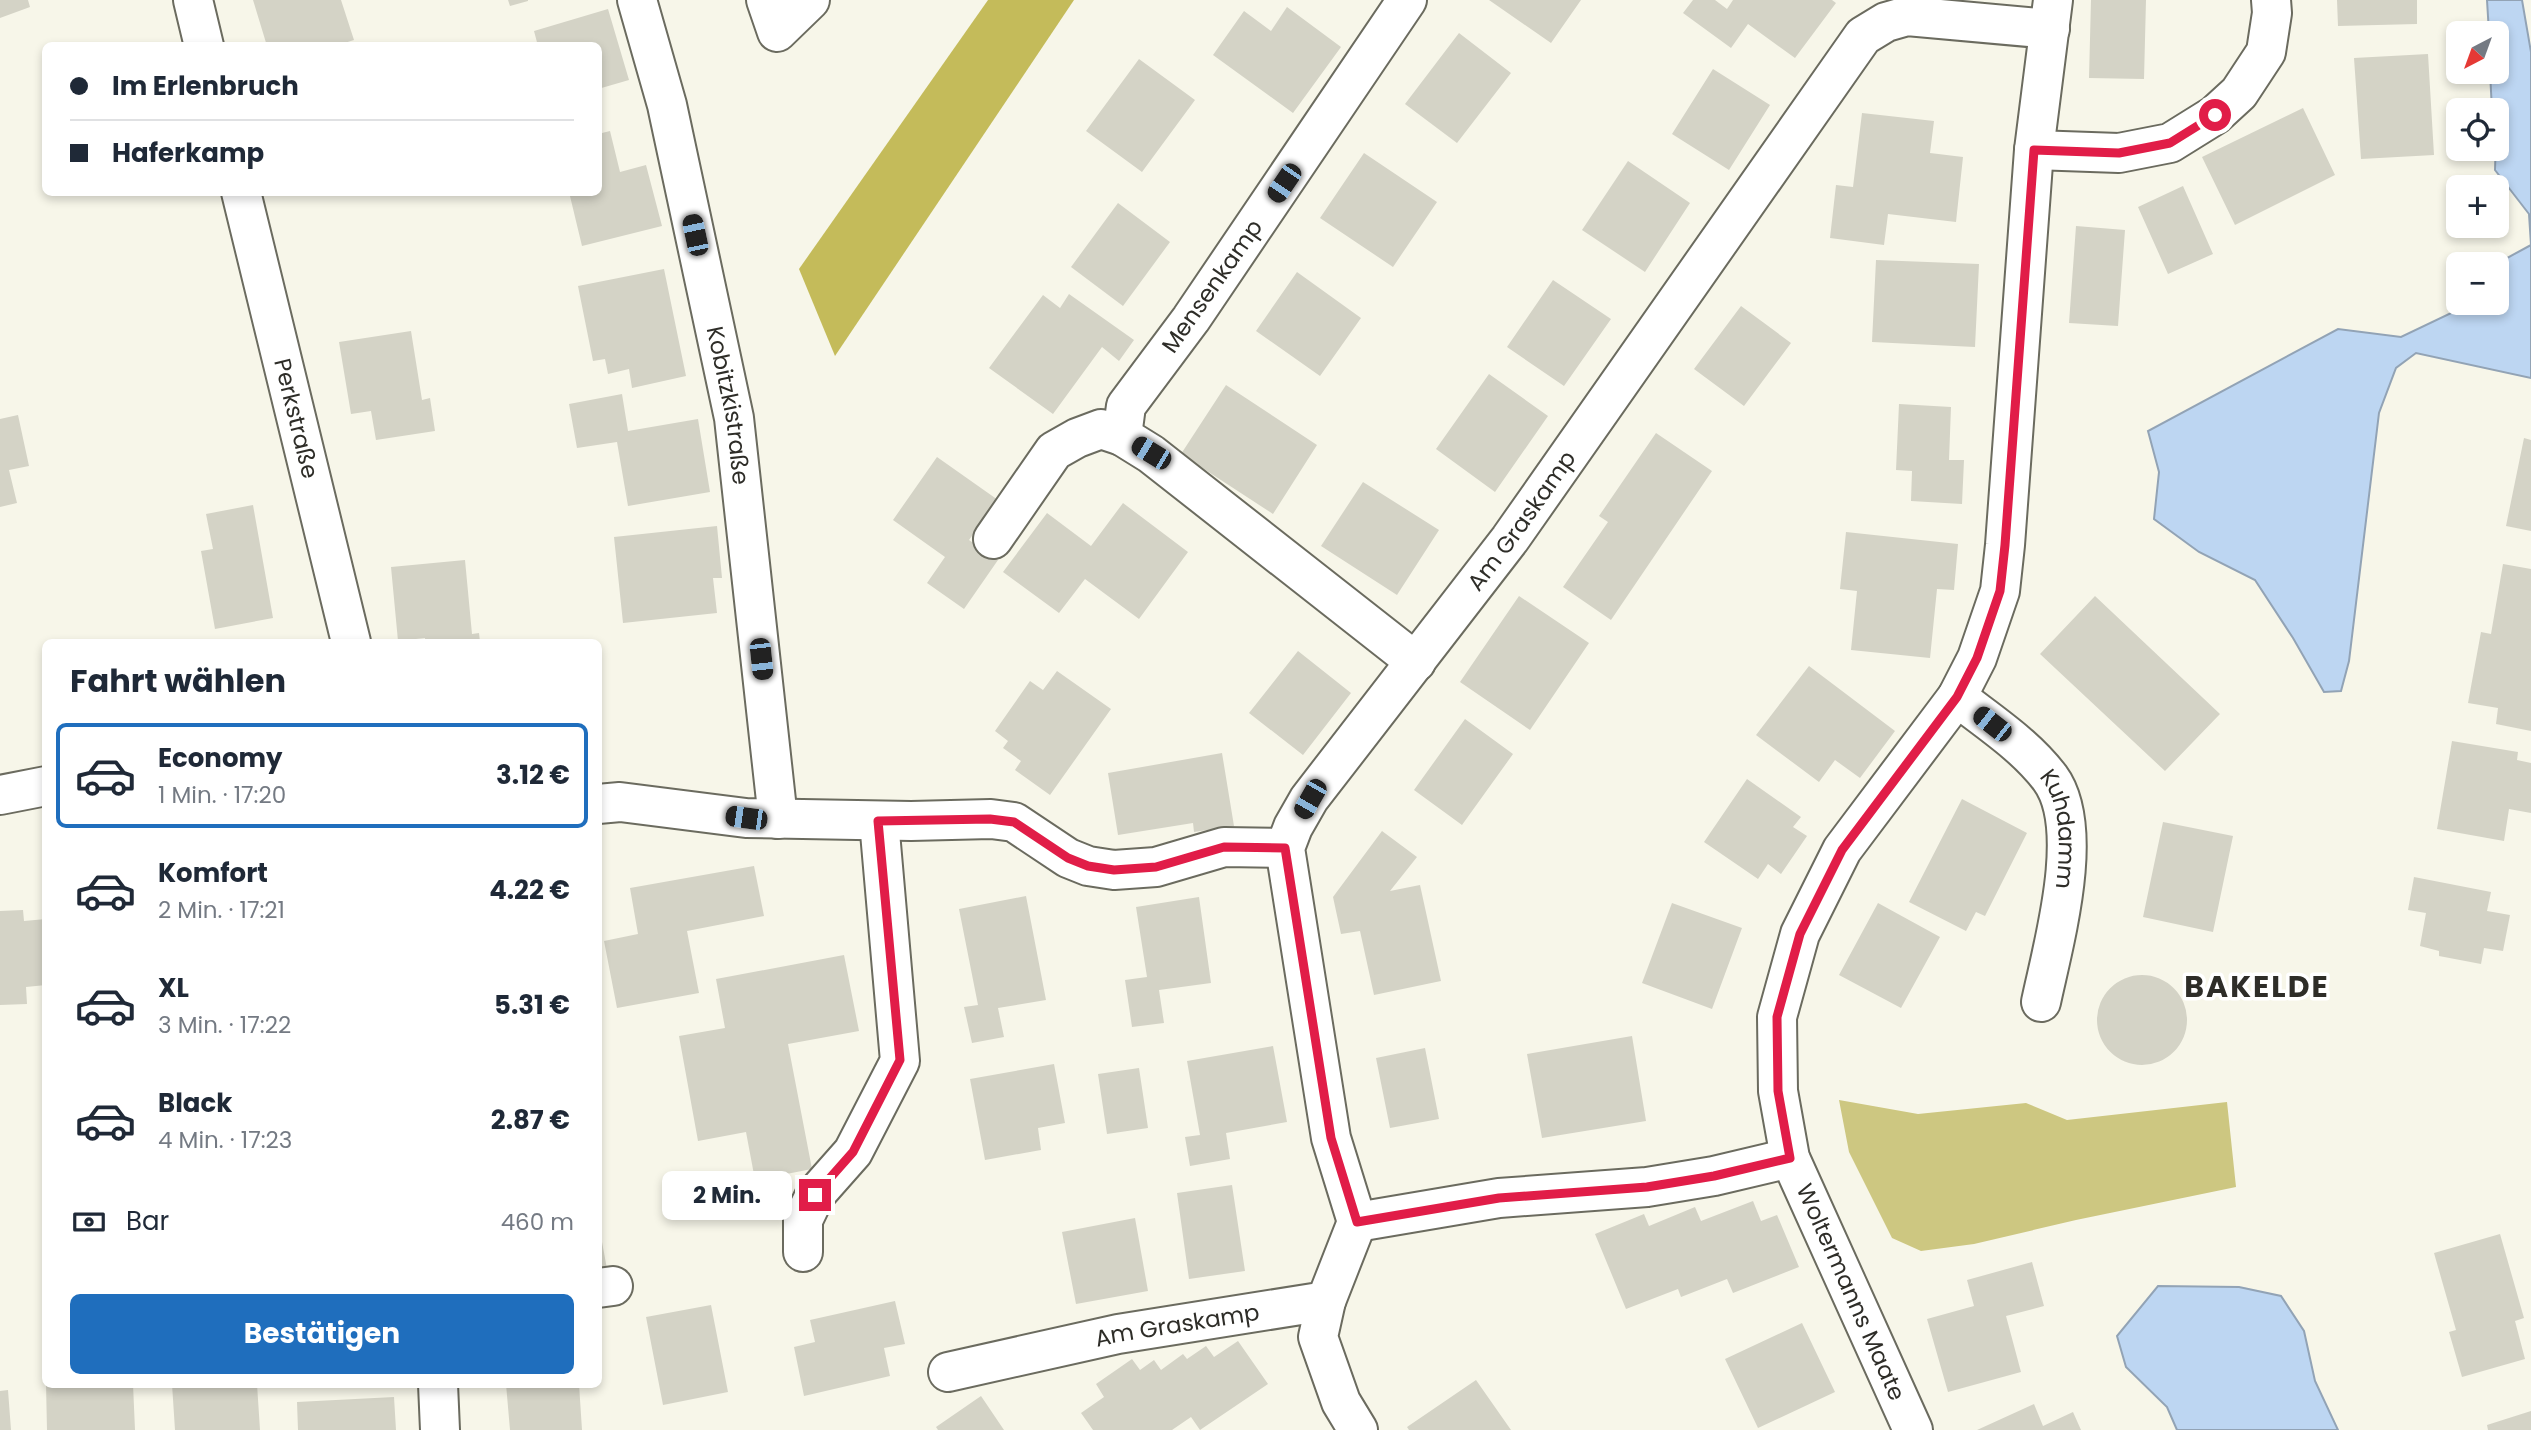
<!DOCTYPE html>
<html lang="de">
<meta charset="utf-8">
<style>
body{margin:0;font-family:Poppins,sans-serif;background:#f2f2f3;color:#1f2937;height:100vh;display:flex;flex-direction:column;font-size:26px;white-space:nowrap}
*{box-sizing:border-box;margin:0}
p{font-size:23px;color:#747a83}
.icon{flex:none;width:38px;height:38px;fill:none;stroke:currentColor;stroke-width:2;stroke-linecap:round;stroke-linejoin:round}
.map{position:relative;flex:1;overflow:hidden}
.drawer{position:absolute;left:42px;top:639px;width:560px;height:749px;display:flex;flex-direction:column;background:#fff;border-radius:10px;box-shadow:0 4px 10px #0003}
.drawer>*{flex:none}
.hud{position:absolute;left:42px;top:42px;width:560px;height:154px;border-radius:10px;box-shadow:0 4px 10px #0003;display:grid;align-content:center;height:154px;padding:0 28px;background:#fff}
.needle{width:46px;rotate:221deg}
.fabs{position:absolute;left:2446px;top:21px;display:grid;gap:14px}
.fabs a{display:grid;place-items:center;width:63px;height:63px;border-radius:10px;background:#fff;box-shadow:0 4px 10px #0003;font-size:35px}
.end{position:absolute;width:32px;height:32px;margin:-16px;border:9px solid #e11d48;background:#fff;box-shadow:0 0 0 4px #fff}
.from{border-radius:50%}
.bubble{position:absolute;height:49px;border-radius:10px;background:#fff;box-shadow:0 4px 10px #0003;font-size:23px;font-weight:700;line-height:49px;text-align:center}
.car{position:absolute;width:21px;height:42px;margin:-21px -10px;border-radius:9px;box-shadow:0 0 5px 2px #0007;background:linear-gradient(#222 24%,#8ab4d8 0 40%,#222 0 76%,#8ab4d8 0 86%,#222 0)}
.hud b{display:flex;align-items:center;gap:24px;height:66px;font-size:26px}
.hud b+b{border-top:2px solid #e0e1e3}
.hud i{width:18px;height:18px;background:#1f2937}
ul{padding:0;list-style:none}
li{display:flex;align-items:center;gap:21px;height:105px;margin:0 14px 10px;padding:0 14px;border:4px solid transparent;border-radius:10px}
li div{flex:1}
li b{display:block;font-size:26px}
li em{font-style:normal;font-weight:700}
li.selected{border-color:#1f6ebd}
li>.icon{width:63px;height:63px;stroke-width:1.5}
h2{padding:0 28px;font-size:32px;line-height:84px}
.pay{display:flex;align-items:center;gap:18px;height:77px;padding:0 28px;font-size:26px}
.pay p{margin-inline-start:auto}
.cta{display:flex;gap:14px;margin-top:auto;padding:14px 28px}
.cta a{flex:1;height:80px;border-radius:10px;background:#1f6ebd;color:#fff;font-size:28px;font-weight:700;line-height:80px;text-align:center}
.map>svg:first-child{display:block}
.green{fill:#cdc781}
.forest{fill:#c4bb5a}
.water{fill:#bdd6f2;stroke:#92a3b5;stroke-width:2}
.building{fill:#d4d3c6}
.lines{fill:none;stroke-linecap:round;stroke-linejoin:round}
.minor-casing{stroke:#6b6b5f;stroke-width:42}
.minor{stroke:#fff;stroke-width:38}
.route{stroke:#e11d48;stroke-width:9}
.labels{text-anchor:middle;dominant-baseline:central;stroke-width:7;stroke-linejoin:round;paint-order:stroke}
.street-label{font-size:23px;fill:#2e2d28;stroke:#fff}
.district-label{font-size:30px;font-weight:bold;letter-spacing:2px;fill:#2e2d28;stroke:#fff}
</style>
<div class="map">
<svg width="2531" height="1430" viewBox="0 0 2531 1430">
<rect width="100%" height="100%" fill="#f7f6e9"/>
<!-- green -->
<path class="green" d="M1839,1100L1918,1114L2026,1103L2067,1120L2227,1102L2236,1187L2076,1220L1974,1244L1921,1251L1892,1238L1849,1152Z"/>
<!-- forest -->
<path class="forest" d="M988,0H1074L835,356L799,269Z"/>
<!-- water -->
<path class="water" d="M2487,0H2522L2531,52V378L2416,353L2396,368L2379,413L2349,661L2341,691L2324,692L2293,638L2255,580L2199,552L2154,519L2159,472L2148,431L2338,329L2401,337L2472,303H2497L2496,264L2531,245L2529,214L2495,170L2497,110H2492L2490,72H2497V33H2489Z
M2158,1286L2239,1287L2281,1296L2304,1331L2315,1381L2338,1430H2177L2167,1407L2126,1367L2117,1336Z"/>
<!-- building -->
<path class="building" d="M0,0H28L30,7L0,18Z
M253,0H341L354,40L335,46H267Z
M508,0H528V1L510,6Z
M1489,0H1581L1551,43Z
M1693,0H1715L1727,9L1733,0H1832L1836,3L1795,58L1748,24L1731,48L1683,13Z
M2091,0H2146L2144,79L2089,78Z
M2337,0H2417V24L2338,26Z
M1287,7L1341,47L1293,113L1213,55L1244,11L1271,31Z
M608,9L629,80L598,89V46H538L534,31Z
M1459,33L1511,73L1457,143L1405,104Z
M2428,54L2434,155L2361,159L2354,58Z
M1139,59L1195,100L1142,172L1086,131Z
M1713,69L1770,105L1729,170L1672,134Z
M2303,108L2335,175L2235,225L2202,157Z
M1862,113L1934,121L1930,153L1963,157L1956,222L1888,214L1884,245L1830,238L1836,185L1853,187Z
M610,131L620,172L646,165L662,226L582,246L569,192H598V134Z
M1364,153L1437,202L1393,267L1320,218Z
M1628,161L1690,203L1645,272L1582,230Z
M2183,186L2213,254L2168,274L2138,207Z
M1118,203L1170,242L1123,306L1071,267Z
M2076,226L2125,230L2118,326L2069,323Z
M1876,260L1979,264L1975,347L1872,342Z
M664,269L686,376L632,388L629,369L608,374L605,359L593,361L578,286Z
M1297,272L1361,318L1320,376L1256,331Z
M1553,280L1611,319L1564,386L1507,347Z
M1069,294L1134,340L1119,361L1102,347L1053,414L989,368L1043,295L1060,308Z
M1741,306L1791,343L1744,406L1694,369Z
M411,331L422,400L430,398L435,431L376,440L371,411L351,414L339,342Z
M1489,374L1548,416L1495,492L1436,449Z
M1226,385L1317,445L1273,514L1181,454Z
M622,394L628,431L698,419L710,492L628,506L617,442L577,448L569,404Z
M1899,404L1951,407L1949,460H1964L1962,504L1911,501L1912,471L1896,470Z
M18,415L29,466L9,470L17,503L0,507V419Z
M1656,433L1712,471L1611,620L1563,587L1608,522L1599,516Z
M2524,438L2531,440V531L2506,526Z
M937,457L998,500L969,540L998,560L964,609L927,583L945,557L893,520Z
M1363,482L1439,530L1397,595L1321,546Z
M1123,503L1188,552L1139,619L1085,579L1059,613L1003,572L1047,513L1091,546Z
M253,505L273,618L215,629L201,551L213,549L206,514Z
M717,526L722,578H713L717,613L623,623L614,537Z
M1846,532L1958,544L1954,590L1937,589L1930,658L1851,650L1857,591L1840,589Z
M465,560L472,634L479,633L480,642H425V638L398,641L391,567Z
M2503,564L2531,569V731L2496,724L2498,708L2468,703L2481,632L2491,634Z
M1519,596L1589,643L1530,730L1460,682Z
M2095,596L2220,714L2165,771L2040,654Z
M1298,651L1351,693L1303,755L1249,713Z
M1809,666L1895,731L1860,778L1835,760L1819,782L1756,735Z
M1057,671L1111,709L1050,795L1015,770L1021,761L1003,748L1008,741L995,731L1030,681L1043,690Z
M1465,719L1513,754L1462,825L1414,790Z
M2452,741L2518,752L2517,760L2531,763V813L2509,809L2504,841L2437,829Z
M1222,753L1234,826L1194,832L1193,823L1118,835L1108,773Z
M1747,779L1801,817L1793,827L1807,836L1781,874L1768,864L1758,879L1704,842Z
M1962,799L2027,833L1985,916L1976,912L1966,931L1909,902Z
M2163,822L2233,836L2213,932L2143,917Z
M1382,831L1417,857L1390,891L1420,885L1441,981L1374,995L1360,931L1341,934L1333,897Z
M754,866L764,916L687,931L699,993L617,1008L604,941L638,934L630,888Z
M2414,877L2491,892L2487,911L2510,915L2503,951L2484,948L2481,964L2439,956V951L2420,946L2426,913L2408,910Z
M1026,896L1046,1000L998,1008L1004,1037L972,1043L964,1007L978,1005L959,909Z
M1199,897L1211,983L1159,990L1164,1023L1132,1027L1125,980L1147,977L1136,907Z
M1672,903L1742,928L1712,1009L1642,983Z
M1878,903L1940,937L1901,1008L1839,975Z
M23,910L24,921L46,919V985L26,987L27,1004L0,1005V911Z
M844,955L859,1031L788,1044L812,1169L755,1180L746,1132L698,1141L679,1036L725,1028L716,979Z
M2097 1020a45 45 0 1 1 90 0a45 45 0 1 1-90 0Z
M1632,1036L1646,1121L1542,1138L1527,1054Z
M1273,1046L1287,1122L1226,1133L1230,1159L1190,1166L1185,1137L1200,1135L1187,1061Z
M1425,1048L1439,1119L1390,1128L1376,1058Z
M1054,1064L1065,1123L1038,1128L1041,1150L985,1160L970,1079Z
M1139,1068L1148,1128L1107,1134L1098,1074Z
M1232,1185L1245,1271L1189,1279L1177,1193Z
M1753,1201L1761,1221L1777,1215L1799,1267L1733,1293L1727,1279L1681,1297L1678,1289L1626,1309L1595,1234L1644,1214L1649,1226L1695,1207L1701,1221Z
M1135,1218L1148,1291L1076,1304L1062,1232Z
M598,1220L607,1269L598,1271Z
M2500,1234L2524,1318L2515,1321L2525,1359L2462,1377L2449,1332L2456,1330L2434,1253Z
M2032,1262L2044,1306L2006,1316L2021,1372L1948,1392L1927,1319L1974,1306L1967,1280Z
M895,1301L905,1344L884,1348L890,1376L804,1396L794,1347L815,1342L810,1320Z
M711,1305L728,1392L663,1405L646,1317Z
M1802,1323L1835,1392L1758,1428L1725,1359Z
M1238,1341L1268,1384L1200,1430L1191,1417L1172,1430H1093L1081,1413L1104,1397L1096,1384L1132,1359L1140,1370L1154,1360L1161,1370L1183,1354L1187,1359L1206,1346L1214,1357Z
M1476,1380L1511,1430H1409L1407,1427Z
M46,1384H133L135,1430H47Z
M172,1384H257L260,1430H175Z
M506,1384H579L582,1430H510Z
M8,1390L11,1430H0V1391Z
M981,1396L1004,1430H938L936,1427Z
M394,1397L396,1430H298L297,1402Z
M2034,1404L2043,1426L2073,1412L2081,1430H1977Z
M2531,1411V1430H2488L2487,1425Z"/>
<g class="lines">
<defs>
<g id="minor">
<path d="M193,0L204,46"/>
<path id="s1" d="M637,0L667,105L734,418L778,819"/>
<path d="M766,0L777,32L810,0"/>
<path d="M1407,0L1191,319L1126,406L1122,436L1151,454L1416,662"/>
<path d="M2034,150L2119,153L2170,143L2215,115L2239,93L2266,52L2272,13L2271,0"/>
<path id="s2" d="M241,192L351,642"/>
<path d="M993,539L1054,451L1077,438L1101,429L1122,436"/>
<path id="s3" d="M1957,697C1989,722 2025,745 2050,778C2087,828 2053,945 2041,1002"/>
<path d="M0,795L46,786"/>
<path d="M598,804L620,802L746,818L911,821L991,819L1014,822L1068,858L1088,866L1114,870L1156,867L1224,847L1285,848"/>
<path id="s4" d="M1790,1158L1714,1176L1647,1187L1499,1198L1357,1222L1331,1138L1285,848L1293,827L1309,799L1510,539L1863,36L1886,22L1907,16L2050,29"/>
<path d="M803,1252V1220L815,1195L853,1152L900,1061L879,821"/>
<path d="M598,1288L613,1286"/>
<path d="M1326,1301L1318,1337L1341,1402L1358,1430"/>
<path id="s5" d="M948,1372L1118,1334L1326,1301L1357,1222"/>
<path d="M438,1384L440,1430"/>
<path d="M1913,1430L1790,1158L1778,1091L1777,1017L1800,934L1842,850L1957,697L1977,658L2000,591L2005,545L2034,150L2053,0"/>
</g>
</defs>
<!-- minor casing -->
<use href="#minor" class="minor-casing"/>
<!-- minor -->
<use href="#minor" class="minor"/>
</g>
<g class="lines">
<!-- route -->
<path class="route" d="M815,1195L853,1152L900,1060L878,821L990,819L1014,822L1068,858L1088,866L1114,870L1156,867L1224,847L1285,848L1331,1138L1357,1222L1499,1198L1647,1187L1714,1176L1790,1158L1778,1091L1777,1017L1800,934L1842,850L1957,697L1977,658L2000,591L2005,545L2034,150L2119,153L2170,143L2215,115"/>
</g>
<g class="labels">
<!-- street labels -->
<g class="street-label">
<text transform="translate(1212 286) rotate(-55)">Mensenkamp</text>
<text stroke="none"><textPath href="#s1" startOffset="416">Kobitzkistraße</textPath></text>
<text stroke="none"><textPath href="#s2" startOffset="233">Perkstraße</textPath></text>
<text stroke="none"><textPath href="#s4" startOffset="1225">Am Graskamp</textPath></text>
<text stroke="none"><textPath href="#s3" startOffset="177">Kuhdamm</textPath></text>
<text transform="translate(1851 1292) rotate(66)">Woltermanns Maate</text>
<text stroke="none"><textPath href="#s5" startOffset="234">Am Graskamp</textPath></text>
</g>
<!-- district labels -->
<g class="district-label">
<text x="2257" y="986">BAKELDE</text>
</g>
</g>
</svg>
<div class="fabs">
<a><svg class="needle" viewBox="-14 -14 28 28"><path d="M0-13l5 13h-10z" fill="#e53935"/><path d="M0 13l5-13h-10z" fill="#747a83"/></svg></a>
<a><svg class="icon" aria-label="locate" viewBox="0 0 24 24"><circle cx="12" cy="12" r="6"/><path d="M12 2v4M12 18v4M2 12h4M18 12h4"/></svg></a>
<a>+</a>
<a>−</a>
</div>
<i class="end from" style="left:2215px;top:115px"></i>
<i class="end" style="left:815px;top:1195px"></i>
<div class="bubble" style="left:662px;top:1171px;width:130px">2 Min.</div>
<i class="car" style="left:1284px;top:183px;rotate:214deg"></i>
<i class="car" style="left:695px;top:235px;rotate:348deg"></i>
<i class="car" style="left:1151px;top:453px;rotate:301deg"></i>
<i class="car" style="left:761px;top:659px;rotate:174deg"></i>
<i class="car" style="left:1992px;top:724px;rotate:308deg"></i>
<i class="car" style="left:1310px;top:799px;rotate:210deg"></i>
<i class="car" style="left:746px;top:818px;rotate:278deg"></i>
<div class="hud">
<b><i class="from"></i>Im Erlenbruch</b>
<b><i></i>Haferkamp</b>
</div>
<section class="drawer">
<h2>Fahrt wählen</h2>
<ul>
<li class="selected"><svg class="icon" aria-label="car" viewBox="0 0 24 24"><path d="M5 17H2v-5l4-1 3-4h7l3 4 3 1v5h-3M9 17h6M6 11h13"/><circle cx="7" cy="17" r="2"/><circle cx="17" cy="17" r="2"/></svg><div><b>Economy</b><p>1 Min. · 17:20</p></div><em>3.12 €</em></li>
<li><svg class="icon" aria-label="car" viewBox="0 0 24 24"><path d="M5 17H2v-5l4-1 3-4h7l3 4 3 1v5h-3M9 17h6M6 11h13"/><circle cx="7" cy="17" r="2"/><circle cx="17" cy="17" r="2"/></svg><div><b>Komfort</b><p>2 Min. · 17:21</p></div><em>4.22 €</em></li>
<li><svg class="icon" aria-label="car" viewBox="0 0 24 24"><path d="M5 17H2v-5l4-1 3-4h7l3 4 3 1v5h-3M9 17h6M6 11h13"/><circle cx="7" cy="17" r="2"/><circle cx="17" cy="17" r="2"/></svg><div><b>XL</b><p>3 Min. · 17:22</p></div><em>5.31 €</em></li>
<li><svg class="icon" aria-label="car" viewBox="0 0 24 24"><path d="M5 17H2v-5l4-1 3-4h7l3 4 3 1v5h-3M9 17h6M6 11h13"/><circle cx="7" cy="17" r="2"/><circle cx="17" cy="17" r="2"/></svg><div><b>Black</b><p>4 Min. · 17:23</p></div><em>2.87 €</em></li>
</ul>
<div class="pay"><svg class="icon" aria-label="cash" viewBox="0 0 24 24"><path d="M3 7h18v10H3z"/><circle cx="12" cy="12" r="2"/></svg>Bar<p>460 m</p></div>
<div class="cta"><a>Bestätigen</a></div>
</section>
</div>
